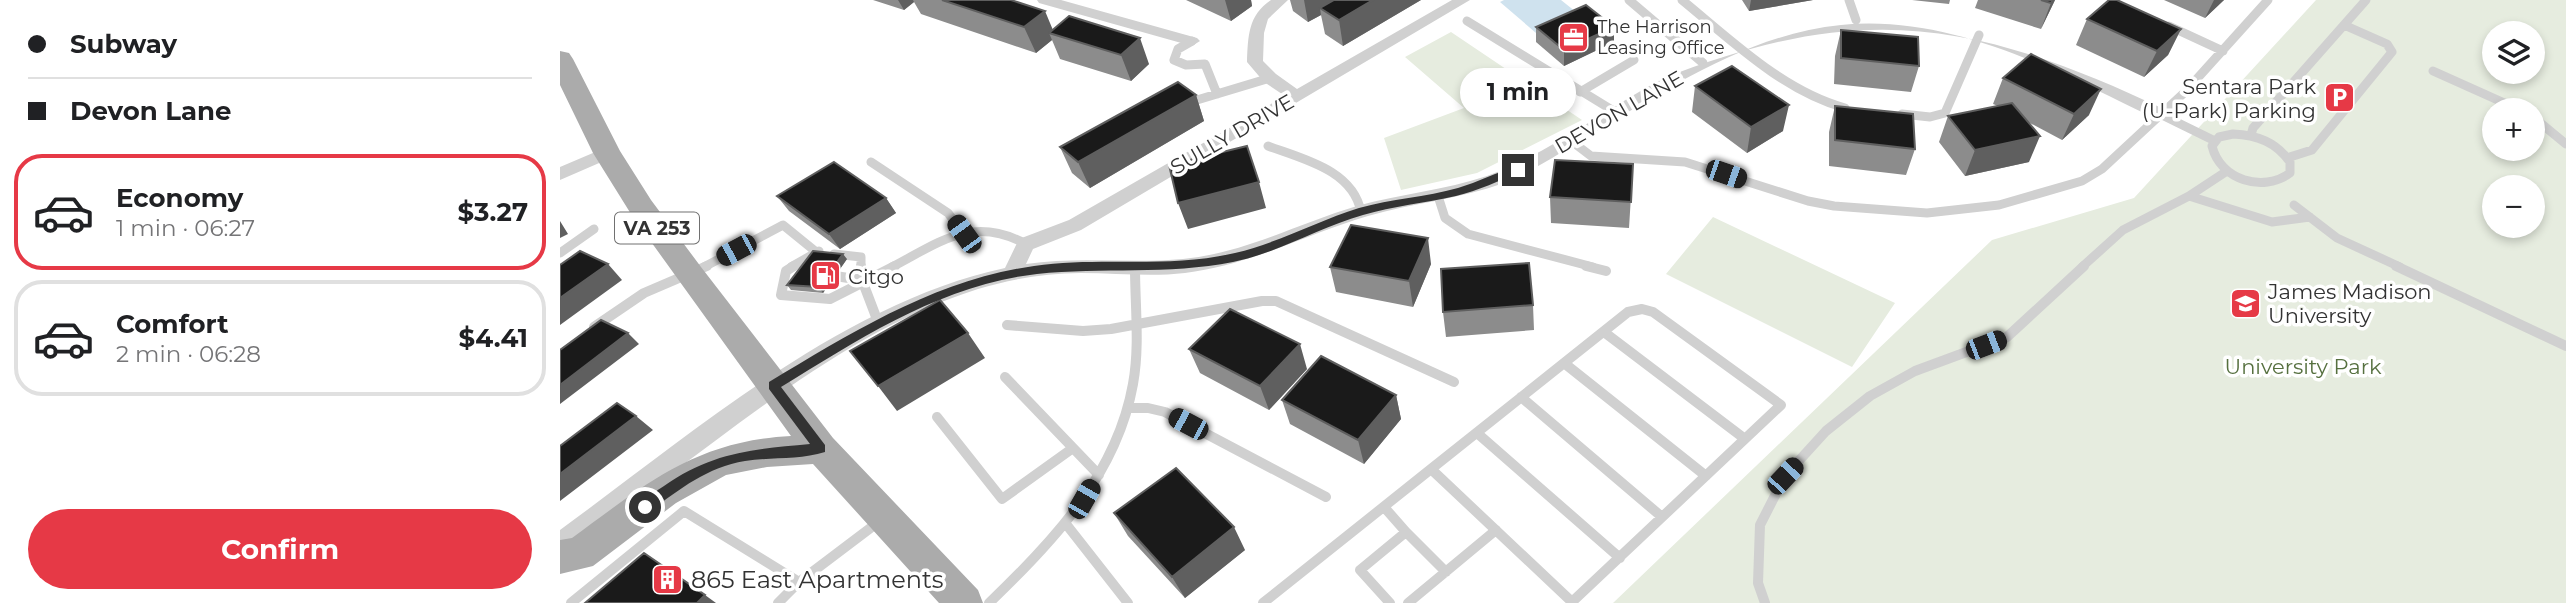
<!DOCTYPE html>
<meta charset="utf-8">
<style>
body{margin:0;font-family:Montserrat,sans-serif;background:#f6f6f6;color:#202124;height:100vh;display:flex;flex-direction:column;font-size:26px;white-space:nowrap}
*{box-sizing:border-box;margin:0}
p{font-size:23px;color:#757577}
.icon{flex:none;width:38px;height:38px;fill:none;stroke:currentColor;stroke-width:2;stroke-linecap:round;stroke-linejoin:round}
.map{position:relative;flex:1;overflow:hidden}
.side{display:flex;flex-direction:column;background:#fff;width:560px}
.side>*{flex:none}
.top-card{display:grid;align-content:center;height:154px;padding:0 28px;background:#fff}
.buttons{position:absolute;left:1922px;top:21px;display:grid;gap:14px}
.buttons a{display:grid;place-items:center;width:63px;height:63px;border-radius:50%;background:#fff;box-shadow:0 4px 10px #0003;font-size:35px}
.end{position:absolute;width:32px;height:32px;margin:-16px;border:9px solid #333;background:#fff;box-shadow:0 0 0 4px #fff}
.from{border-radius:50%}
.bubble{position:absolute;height:49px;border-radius:24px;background:#fff;box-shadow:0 4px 10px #0003;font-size:23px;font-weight:700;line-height:49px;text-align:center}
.car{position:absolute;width:21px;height:42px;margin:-21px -10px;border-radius:9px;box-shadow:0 0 5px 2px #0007;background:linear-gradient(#222 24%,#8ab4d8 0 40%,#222 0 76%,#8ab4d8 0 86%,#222 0)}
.top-card b{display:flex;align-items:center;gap:24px;height:66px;font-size:26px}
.top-card b+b{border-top:2px solid #e0e0e0}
.top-card i{width:18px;height:18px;background:#202124}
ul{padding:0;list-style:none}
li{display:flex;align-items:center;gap:21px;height:116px;margin:0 14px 10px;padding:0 14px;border:4px solid #e0e0e0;border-radius:28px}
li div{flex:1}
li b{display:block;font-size:26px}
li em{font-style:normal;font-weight:700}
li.selected{border-color:#e63946}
li>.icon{width:63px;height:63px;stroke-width:1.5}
.primary-button{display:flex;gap:14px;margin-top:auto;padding:14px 28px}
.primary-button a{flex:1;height:80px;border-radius:42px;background:#e63946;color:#fff;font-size:28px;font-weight:700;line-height:80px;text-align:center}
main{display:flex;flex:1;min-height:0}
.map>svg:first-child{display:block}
.green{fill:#e6ecdf;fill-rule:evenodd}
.water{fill:#cfe2ee}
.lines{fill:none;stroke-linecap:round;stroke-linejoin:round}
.service-far1{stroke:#d0d0d0;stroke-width:9}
.service{stroke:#d0d0d0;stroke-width:10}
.minor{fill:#d0d0d0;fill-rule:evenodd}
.primary{fill:#ababab;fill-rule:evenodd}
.wall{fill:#8c8c8c}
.shaded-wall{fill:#5f5f5f}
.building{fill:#1a1a1a;stroke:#5f5f5f;stroke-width:2}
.route{fill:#333}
.labels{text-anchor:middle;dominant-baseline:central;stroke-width:7;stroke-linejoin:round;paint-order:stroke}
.far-poi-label{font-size:18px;fill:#333;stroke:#fff;text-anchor:start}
.shield{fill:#fff;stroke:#707070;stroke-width:2}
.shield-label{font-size:19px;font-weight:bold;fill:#333}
.poi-label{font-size:21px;fill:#333;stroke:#fff;text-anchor:start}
.street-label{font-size:21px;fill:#333;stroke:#fff}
.park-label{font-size:21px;fill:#56703f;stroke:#fff}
.near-poi-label{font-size:24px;fill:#333;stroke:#fff;text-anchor:start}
</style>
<main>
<section class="side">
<div class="top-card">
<b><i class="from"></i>Subway</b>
<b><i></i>Devon Lane</b>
</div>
<ul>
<li class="selected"><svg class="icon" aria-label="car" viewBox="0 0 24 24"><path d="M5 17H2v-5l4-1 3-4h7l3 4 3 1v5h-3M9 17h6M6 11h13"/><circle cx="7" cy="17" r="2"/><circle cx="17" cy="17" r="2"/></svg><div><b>Economy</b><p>1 min · 06:27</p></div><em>$3.27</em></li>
<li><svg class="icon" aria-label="car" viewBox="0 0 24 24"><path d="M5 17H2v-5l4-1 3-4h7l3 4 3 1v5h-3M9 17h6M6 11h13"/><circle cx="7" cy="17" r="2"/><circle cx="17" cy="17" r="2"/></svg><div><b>Comfort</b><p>2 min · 06:28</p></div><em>$4.41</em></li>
</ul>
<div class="primary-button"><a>Confirm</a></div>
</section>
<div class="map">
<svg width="2006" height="603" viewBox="0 0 2006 603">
<rect width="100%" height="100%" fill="#fff"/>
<!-- green -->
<path class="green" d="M1756,0H2006V603H1053L1432,240L1574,198ZM1934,33H1972V72H1934ZM1934,110H1972V149H1934ZM1934,187H1972V226H1934Z
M891,32L1022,120L917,173L841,190L824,138L904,108L845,57Z
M1153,217L1335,303L1292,367L1106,274Z"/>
<!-- water -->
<path class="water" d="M944,0H1001L1026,20L983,39L940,2Z"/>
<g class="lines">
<!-- service-far1 -->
<path class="service-far1" d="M1069,0L1143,63
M1122,0C1171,40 1223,91 1285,108
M1289,0L1296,20
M907,21L1057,113
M1609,26L1663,51
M632,41L618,49L614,60L626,65L645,64L657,94
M1873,71L1960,110
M1020,92L1074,60
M627,103L710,78
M1342,114L1370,117L1385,113L1419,35
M1600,114L1655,141
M1972,116L2006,144
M1673,134C1697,135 1716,142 1730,162V173C1703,193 1660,180 1652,146L1659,137Z
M1691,135L1693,128L1806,0
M1010,140L1031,156L1125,162L1248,201L1274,206L1367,213L1439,205L1522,181L1542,169L1625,92L1708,0
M708,146C743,159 793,170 801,212
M1727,158L1752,150L1832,52L1827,44L1784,25
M311,162L388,213L404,234
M878,196L885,218L908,234L1033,267
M1629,196L1712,222L1750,217
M1734,205L1777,238L1840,267
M0,253L34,229
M274,254L301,257V267
M144,267L223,225L255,251
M231,267L259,251
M332,267C380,242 412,215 466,244
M1522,267L1563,230L1629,196L1667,171"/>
<!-- service -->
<path class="service" d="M234,266L226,271L221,295L270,299L335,266
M301,266L302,280L318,322
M1026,266L1046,271
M1836,266L2006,346
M275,276L302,280
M1082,309L1093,312L1221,405L1012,602L871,469L1068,312Z
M447,325L523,331L551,329L702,301H716L894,382
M34,327L84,293L147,266
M1044,332L1185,439
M1004,363L1146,476
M445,377L539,475
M961,397L1102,517
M568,408H588L605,412L766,497
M377,417L442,499L513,448
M917,433L1060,558
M824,507L846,532
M506,524L568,603
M11,603L124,511L239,582L321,520
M218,603L239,582
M429,603C493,542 557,474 573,384C580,346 575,306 575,267
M703,603L871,469
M830,603L800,570L846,532L886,572
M848,603L936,530
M1205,603L1198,583L1200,525L1225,476L1266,431L1310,396L1355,371L1447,337L1524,266"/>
<!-- minor -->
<path class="minor" d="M477,0H501L637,38L640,41L632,46L479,3Z
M711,0H728L708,19L704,33L703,61L716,74L737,89L892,0H910L521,230L473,249L466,264C519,256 571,264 623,259C685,253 739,223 797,206C840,194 885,190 927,176C986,155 1046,109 1102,79C1301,0 1415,20 1606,110L1608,114L1606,118H1594C1497,71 1392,14 1281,25C1183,35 1102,93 1020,141C995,156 971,172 944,183C900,199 853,203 808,216C747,234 690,265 625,273C591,277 556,273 521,273C486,273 451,279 418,289C320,320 237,380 155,441C106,477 57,514 8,550L0,553V530C133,433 282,303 445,268L459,239L509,220L725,96L704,82L687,62C688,37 688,15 711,0Z
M47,147L53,149L56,153L53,157L0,180V167Z"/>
<!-- primary -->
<path class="primary" d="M0,51L9,53L13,59L60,151L91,200L141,267L273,438L418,590L423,603H379L253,464L207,467L166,475L116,503L33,566L0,574V540L12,538C86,484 135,441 231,436L71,214L33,153L0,85Z"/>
</g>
<!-- wall -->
<path class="wall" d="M313,0H451L493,30L589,64L571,81L500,59L492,40L476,53L361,14L354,2L344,10Z
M626,0H691L692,6L671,21Z
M730,0H861L783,46L765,34L761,15L748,22L733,11Z
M1182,0H1253L1189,11Z
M1352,0H1390L1389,4Z
M1418,0H1495L1481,29L1415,8Z
M1604,0H1664L1645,18Z
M1527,19L1621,29L1608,55L1584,77L1516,45Z
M976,27H1054V42L1004,66L976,42Z
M1281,30L1359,66L1351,92L1274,84L1275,56Z
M1443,78L1529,115L1502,140L1468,122L1469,162L1405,176L1379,142L1388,116L1438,106L1433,104Z
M1135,86L1223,131L1187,153L1132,112Z
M636,95L644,121L530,188L512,173L500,147Z
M1275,106L1355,149L1346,175L1269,166V132Z
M1073,164L1069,228L991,223L990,197Z
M217,196L326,198L336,213L280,249L229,211Z
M287,259L263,293L231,290L227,285Z
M871,264L853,307L776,292L770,267Z
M973,305L974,330L886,337L883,312Z
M629,349L747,369L709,410L640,373Z
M836,395L841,419L804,464L730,424L722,400Z
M554,513L685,550L625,598L568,536Z"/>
<!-- shaded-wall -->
<path class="shaded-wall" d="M338,0H353L354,2L344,10Z
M665,0H691L692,6L671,21Z
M744,0H790L760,8L761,15L748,22Z
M813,0H861L783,46L779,20Z
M1191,0H1253L1189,11Z
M1493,0H1495L1481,29L1491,3Z
M1654,0H1664L1645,18Z
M485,11L495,35L489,33L492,40L476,53L464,27Z
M1054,27V42L1004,66V50Z
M1621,29L1608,55L1584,77L1597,51Z
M580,38L589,64L571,81L561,55Z
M1541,89L1529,115L1502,140L1514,114Z
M636,95L644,121L530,188L518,162Z
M1229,105L1223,131L1187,153L1191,127Z
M1480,136L1469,162L1405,176L1415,150Z
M699,182L706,208L628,229L618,203Z
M326,198L336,213L280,249L269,234Z
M0,221L8,234L0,238Z
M868,238L871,264L853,307L849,281Z
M283,254L287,259L263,293L259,287Z
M48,264L62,280L0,325V298Z
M68,333L79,344L0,404V385Z
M408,333L425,358L337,411L318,386Z
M740,344L747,369L709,410L700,386Z
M836,395L841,419L804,464L798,440Z
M76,416L93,430L0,501V474Z
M674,527L685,550L625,598L612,577Z
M145,595L156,603H137Z"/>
<!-- building -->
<path class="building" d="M382,0H451L485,11L464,27Z
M774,0H813L779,20L760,8Z
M1481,0H1493L1491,3Z
M1549,0H1557L1621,29L1597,51L1527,19Z
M1026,5L1054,27L1004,50L976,27Z
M509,16L580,38L561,55L489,33Z
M1281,30L1358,37L1359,66L1281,58Z
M1471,54L1541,89L1514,114L1443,78Z
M1172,66L1229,105L1191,127L1135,86Z
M618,82L636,95L518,162L500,147Z
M1452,103L1480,136L1415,150L1388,116Z
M1275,106L1353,114L1355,149L1275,140Z
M687,146L699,182L618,203L609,165Z
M995,160L1073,164L1071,202L990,197Z
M274,162L326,198L269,234L217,196Z
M791,225L868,238L849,281L770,267Z
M20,251L48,264L0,298V265Z
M253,251L283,254L259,287L227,285Z
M969,263L973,305L883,312L881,269Z
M380,300L408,333L318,386L290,351Z
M670,309L740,344L700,386L629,349Z
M41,320L68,333L0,385V350Z
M761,356L836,395L798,440L722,400Z
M57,403L76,416L0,474V446Z
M616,468L674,527L612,577L554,513Z
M84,553L145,595L137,603H25Z"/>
<!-- route -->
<path class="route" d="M958,166L961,167V172C940,180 918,191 896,196C865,203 833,206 803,215C758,228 718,253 673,262C608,275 542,267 477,274C381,285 301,338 221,387L265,445V452C240,460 211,457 185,461C147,467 119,490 90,511L85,513L78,507C84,498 95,492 104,486C152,452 194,449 250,444L209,389V382C293,332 375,280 474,266C541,256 608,269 675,253C718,243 757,221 799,208C831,199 866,197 898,188C918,182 937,172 958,166Z"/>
<!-- icons -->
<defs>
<symbol id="office-square" viewBox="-11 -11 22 22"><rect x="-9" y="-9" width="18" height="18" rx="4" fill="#e63946" stroke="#fff"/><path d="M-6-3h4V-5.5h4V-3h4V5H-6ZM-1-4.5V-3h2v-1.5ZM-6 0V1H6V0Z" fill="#fff"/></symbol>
<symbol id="parking-square" viewBox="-11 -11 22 22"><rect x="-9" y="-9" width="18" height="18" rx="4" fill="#e63946" stroke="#fff"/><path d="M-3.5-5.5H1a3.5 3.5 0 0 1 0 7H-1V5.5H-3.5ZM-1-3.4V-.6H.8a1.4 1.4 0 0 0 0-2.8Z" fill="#fff"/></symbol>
<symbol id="fuel-square" viewBox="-11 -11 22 22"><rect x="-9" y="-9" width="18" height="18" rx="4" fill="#e63946" stroke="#fff"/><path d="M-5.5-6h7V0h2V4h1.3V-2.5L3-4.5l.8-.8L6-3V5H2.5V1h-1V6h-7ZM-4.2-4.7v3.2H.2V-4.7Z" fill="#fff"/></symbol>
<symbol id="university-square" viewBox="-11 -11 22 22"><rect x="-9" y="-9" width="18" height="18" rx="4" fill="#e63946" stroke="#fff"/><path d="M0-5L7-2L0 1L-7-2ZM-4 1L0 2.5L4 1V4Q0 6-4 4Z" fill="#fff"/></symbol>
<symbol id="building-square" viewBox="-11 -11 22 22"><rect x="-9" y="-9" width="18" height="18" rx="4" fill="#e63946" stroke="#fff"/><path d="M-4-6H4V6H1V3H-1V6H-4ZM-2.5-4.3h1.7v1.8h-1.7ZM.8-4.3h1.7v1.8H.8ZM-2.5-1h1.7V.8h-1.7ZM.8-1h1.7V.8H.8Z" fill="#fff"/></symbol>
</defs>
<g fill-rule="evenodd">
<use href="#office-square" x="996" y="20" width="35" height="35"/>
<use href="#parking-square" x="1762" y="80" width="35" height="35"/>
<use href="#fuel-square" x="248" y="258" width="35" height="35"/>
<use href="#university-square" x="1668" y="286" width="35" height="35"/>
<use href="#building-square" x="90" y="562" width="35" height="35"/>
</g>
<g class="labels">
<!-- far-poi labels -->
<g class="far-poi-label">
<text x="1037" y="27">The Harrison<tspan x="1037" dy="21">Leasing Office</tspan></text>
</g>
<!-- shield labels -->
<rect class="shield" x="55" y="212.5" width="84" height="31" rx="5"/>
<g class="shield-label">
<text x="97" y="228">VA 253</text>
</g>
<!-- poi labels -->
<g class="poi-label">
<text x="1756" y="86" text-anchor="end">Sentara Park<tspan x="1756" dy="24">(U-Park) Parking</tspan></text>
<text x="288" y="276">Citgo</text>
<text x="1708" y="291">James Madison<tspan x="1708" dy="24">University</tspan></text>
</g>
<!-- street labels -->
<g class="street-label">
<text transform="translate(1059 112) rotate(-30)">DEVON LANE</text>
<text transform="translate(672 134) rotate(-30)">SULLY DRIVE</text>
</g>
<!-- park labels -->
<g class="park-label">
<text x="1743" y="366">University Park</text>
</g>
<!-- near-poi labels -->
<g class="near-poi-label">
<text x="131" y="579">865 East Apartments</text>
</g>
</g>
</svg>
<div class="buttons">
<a><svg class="icon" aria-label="layers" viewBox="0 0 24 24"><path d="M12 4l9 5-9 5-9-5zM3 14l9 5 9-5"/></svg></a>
<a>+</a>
<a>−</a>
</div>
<i class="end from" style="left:85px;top:507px"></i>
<i class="end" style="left:958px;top:170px"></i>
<div class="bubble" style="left:900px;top:68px;width:116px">1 min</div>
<i class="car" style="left:1166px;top:174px;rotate:109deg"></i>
<i class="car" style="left:404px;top:234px;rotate:324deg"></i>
<i class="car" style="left:176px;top:250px;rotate:242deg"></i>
<i class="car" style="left:1426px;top:345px;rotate:69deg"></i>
<i class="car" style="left:628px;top:424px;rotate:298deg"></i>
<i class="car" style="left:1225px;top:476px;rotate:43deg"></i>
<i class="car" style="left:524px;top:499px;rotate:30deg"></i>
</div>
</main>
